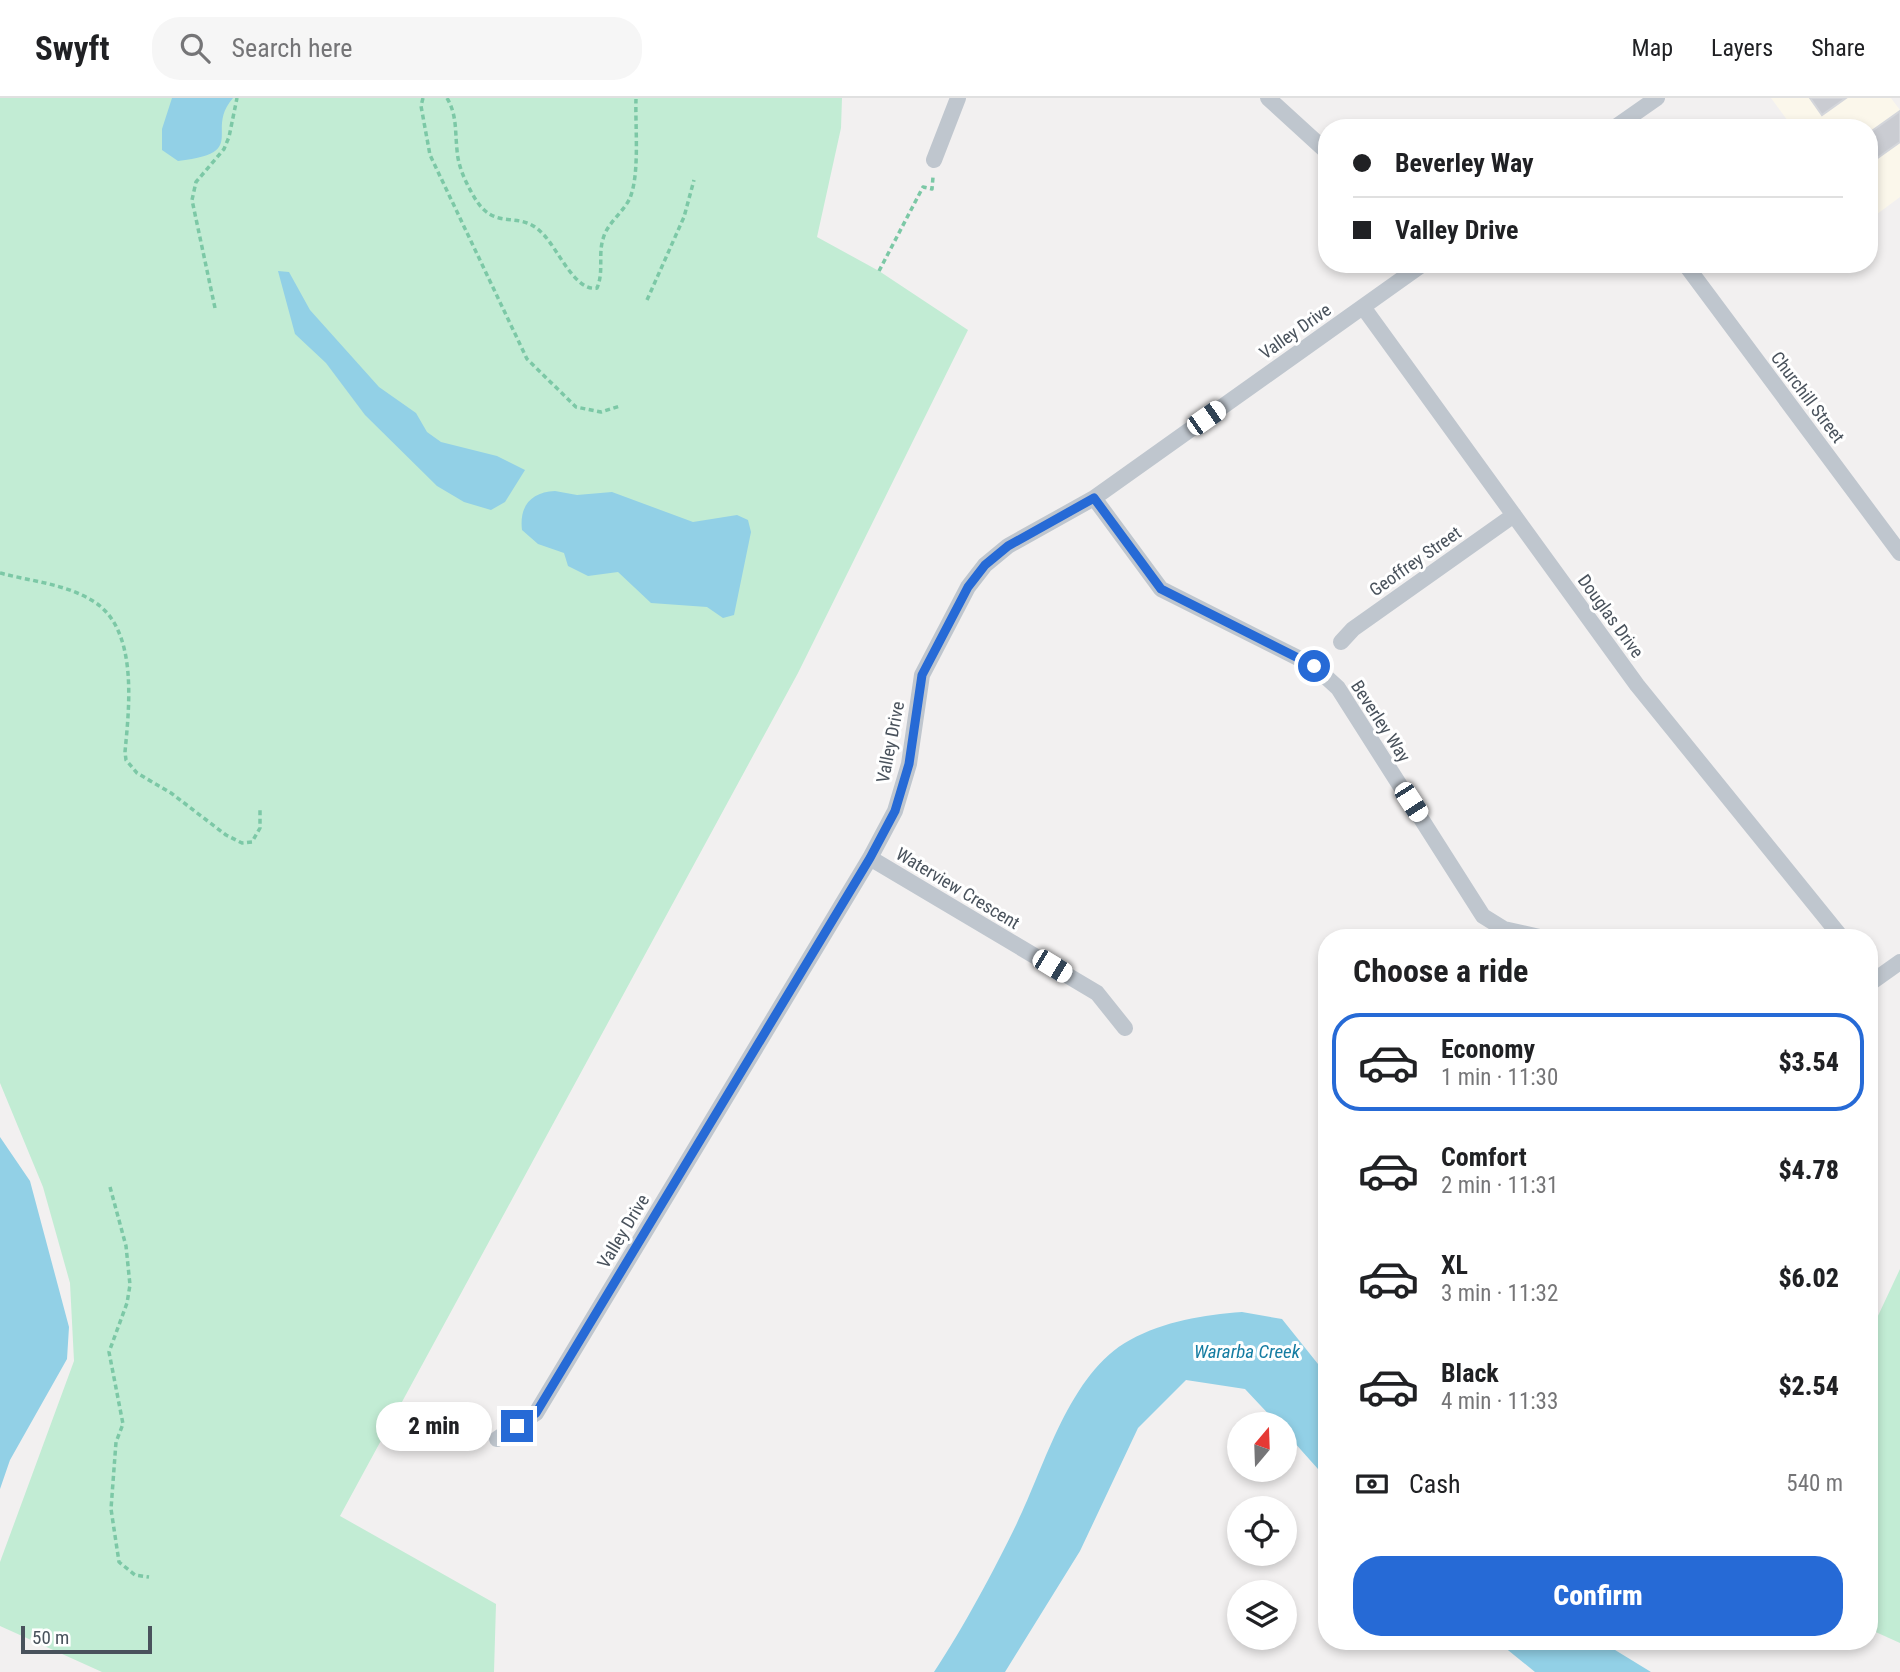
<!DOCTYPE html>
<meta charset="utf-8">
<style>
body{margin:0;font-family:"Roboto Condensed",sans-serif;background:#f6f6f6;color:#202124;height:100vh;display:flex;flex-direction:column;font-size:26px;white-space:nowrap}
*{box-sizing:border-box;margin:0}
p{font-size:23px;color:#757577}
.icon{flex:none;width:38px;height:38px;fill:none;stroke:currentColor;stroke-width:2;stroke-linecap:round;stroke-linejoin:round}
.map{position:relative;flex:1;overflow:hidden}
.side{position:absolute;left:1318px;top:831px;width:560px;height:721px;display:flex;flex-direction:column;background:#fff;border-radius:28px;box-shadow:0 4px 10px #0003}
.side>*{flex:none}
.hud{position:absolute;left:1318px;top:21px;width:560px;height:154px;border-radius:28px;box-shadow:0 4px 10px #0003;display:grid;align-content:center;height:154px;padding:0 35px;background:#fff}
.needle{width:46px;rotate:19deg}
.buttons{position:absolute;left:1227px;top:1314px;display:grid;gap:14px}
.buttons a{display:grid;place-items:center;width:70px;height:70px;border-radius:50%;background:#fff;box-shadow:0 4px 10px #0003;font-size:35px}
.scale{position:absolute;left:21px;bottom:18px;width:131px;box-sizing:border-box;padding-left:7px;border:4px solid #49525c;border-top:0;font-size:19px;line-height:24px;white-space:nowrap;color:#49525c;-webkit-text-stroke:5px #fff;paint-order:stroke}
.end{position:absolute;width:32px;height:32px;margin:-16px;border:9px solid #266ad6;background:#fff;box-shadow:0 0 0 4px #fff}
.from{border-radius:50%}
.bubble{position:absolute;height:49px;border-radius:24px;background:#fff;box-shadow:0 4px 10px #0003;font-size:23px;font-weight:800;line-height:49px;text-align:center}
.car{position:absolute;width:21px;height:42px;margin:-21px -10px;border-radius:9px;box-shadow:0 0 5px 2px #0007;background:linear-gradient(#fff 24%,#345 0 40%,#fff 0 76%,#345 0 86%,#fff 0)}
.hud b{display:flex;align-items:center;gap:24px;height:66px;font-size:26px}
.hud b+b{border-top:2px solid #e0e0e0}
.hud i{width:18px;height:18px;background:#202124}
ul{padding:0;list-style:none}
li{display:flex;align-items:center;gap:21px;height:98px;margin:0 14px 10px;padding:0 21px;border:4px solid transparent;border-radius:28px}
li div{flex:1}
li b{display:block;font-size:26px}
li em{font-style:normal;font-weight:800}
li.current{border-color:#266ad6}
li>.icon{width:63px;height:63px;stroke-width:1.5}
h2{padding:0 35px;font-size:32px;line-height:84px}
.pay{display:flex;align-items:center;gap:18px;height:77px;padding:0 35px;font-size:26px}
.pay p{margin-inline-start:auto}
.cta{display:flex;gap:14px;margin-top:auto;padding:14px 35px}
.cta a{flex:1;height:80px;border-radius:28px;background:#266ad6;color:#fff;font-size:28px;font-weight:800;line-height:80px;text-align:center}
header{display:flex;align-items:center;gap:42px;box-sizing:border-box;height:98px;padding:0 35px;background:#fff;border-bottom:2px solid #e0e0e0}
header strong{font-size:33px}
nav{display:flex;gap:38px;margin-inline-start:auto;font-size:24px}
.search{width:490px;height:63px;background:#f6f6f6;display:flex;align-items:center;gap:18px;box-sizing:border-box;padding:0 24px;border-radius:28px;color:#757577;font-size:26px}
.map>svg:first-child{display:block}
.commercial{fill:#fbf7eb}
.green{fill:#c2ecd4}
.water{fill:#92d0e6}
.building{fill:#caccd2;stroke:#d4d6db;stroke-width:2}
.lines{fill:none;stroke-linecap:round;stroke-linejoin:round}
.path{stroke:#7cc8a6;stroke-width:3.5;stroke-dasharray:5 3.5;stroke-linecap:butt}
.minor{stroke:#bfc6ce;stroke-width:16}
.route{stroke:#266ad6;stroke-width:9}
.labels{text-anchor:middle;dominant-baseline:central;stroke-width:6;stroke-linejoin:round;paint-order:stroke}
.street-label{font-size:18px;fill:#49525c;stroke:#fff}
.water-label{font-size:19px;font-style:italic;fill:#167da2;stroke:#fff}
</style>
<header>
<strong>Swyft</strong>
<div class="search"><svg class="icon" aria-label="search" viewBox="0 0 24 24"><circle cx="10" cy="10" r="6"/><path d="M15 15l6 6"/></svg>Search here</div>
<nav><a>Map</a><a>Layers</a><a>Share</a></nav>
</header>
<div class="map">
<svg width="1900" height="1574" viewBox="0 0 1900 1574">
<rect width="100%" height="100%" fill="#f2f0f0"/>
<!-- commercial -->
<path class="commercial" d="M1771,0H1891L1900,12V99L1869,122V30H1793Z"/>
<!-- green -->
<path class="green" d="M0,0H842L841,30L817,139L879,173L968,232L798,575L340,1418L496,1506L494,1574H102L0,1528V1464L74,1263L70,1185L43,1089L0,985Z
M1900,1171V1545L1869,1531V1237Z"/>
<!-- water -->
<path class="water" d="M172,0H233C204,33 250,55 178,63L162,52V31Z
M278,173L289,174L310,212L379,289L416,315L427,334L441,344L497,358L525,372L505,404L491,412L464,404L437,388L365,317L326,265L295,236Z
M555,393L577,397L612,394L693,424L737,417L748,422L751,434L734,517L723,520L707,509L651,505L618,474L588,478L568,468L564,455L538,446L522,432C519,407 532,394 555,393Z
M0,1039L30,1083L69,1229L67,1261L10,1362L0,1391Z
M1242,1214L1282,1221L1326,1276V1380L1285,1334L1284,1326H1278L1245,1291L1186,1282L1138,1330L1080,1453L1005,1574H934C962,1532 995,1471 1017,1425C1045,1368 1069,1275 1130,1242C1165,1223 1203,1217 1242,1214Z
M1498,1544H1602L1651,1574H1535Z"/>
<!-- building -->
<path class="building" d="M1810,0H1846L1822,17Z
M1900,13V44L1869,66V35Z"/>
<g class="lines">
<!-- path -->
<path class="path" d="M423,0L421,8L430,57L527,261L576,309L601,314L620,308
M447,0C457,17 455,33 457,52C458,68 465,83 473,97C495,137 518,109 543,136C558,151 575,194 597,190C604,174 598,157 603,141C607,125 623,115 630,100C640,75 635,28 636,1
M879,173L923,89L932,91L933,79
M647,202L684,119L694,82
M215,210L192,102L196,84L224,51L229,39L237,0
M0,475C30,483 66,486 93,503C139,531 129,610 125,654L126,662L137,675L171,695L226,737L242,745L252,744L260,730V710
M110,1089L126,1148L130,1187L127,1205L109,1254L123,1326L116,1344L111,1411L119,1464L135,1477L149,1479"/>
<!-- minor -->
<path class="minor" d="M1268,0L1326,53
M1614,30L1657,0
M934,62L958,0
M1685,166L1900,455
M1363,209L1637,587L1842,840
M1094,400L1161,491L1314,568L1338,590L1483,818L1504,831L1544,840
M1341,544L1353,531L1514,417
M870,760L1097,895L1125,930
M1869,886L1900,864
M497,1341L536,1315L870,760L895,713L909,666L922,577L968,489L985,467L1008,448L1094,400L1423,166"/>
</g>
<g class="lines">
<!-- route -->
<path class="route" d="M517,1328L536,1315L870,760L895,713L909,666L922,577L968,489L985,467L1008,448L1094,400L1161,491L1314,568"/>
</g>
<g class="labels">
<!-- street labels -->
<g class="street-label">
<text transform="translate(1295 233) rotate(-35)">Valley Drive</text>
<text transform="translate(1808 299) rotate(53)">Churchill Street</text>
<text transform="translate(1415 463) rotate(-35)">Geoffrey Street</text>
<text transform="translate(1611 518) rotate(54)">Douglas Drive</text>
<text transform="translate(1381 623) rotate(57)">Beverley Way</text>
<text transform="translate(890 644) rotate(-79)">Valley Drive</text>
<text transform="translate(958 790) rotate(31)">Waterview Crescent</text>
<text transform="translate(623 1133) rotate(-59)">Valley Drive</text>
</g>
<!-- water labels -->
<g class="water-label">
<text x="1247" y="1253">Wararba Creek</text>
</g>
</g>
</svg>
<div class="buttons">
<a><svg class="needle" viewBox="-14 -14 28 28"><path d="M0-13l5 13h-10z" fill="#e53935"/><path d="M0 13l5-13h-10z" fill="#757577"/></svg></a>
<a><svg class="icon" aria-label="locate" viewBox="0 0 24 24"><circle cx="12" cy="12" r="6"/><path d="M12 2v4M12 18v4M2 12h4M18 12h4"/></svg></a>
<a><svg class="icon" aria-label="layers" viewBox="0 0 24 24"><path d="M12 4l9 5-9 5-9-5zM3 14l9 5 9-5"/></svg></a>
</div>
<div class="scale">50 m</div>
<i class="end from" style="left:1314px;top:568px"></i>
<i class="end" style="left:517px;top:1328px"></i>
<div class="bubble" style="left:376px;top:1304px;width:116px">2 min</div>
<i class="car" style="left:1206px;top:320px;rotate:55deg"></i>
<i class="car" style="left:1411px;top:704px;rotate:147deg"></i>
<i class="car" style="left:1052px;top:868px;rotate:121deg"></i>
<div class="hud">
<b><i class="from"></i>Beverley Way</b>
<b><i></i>Valley Drive</b>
</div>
<section class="side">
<h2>Choose a ride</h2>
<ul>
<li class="current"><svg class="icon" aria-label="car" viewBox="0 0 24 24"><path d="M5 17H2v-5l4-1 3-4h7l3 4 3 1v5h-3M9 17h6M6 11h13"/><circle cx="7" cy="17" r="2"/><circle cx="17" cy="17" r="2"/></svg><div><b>Economy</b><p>1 min · 11:30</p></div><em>$3.54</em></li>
<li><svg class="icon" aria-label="car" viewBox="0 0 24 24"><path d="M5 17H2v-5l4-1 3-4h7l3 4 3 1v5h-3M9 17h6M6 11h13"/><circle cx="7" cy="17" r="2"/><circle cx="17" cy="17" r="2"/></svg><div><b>Comfort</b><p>2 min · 11:31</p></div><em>$4.78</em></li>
<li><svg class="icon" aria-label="car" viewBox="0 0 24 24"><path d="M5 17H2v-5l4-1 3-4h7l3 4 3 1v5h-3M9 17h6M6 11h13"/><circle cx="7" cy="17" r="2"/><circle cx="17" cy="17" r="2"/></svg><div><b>XL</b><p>3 min · 11:32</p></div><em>$6.02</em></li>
<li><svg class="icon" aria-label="car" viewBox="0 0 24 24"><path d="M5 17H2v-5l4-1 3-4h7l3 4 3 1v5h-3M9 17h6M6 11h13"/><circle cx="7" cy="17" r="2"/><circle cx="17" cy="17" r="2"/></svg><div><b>Black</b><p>4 min · 11:33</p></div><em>$2.54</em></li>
</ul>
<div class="pay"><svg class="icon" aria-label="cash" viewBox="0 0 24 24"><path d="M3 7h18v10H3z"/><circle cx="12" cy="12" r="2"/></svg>Cash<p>540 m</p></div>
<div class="cta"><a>Confirm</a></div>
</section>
</div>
